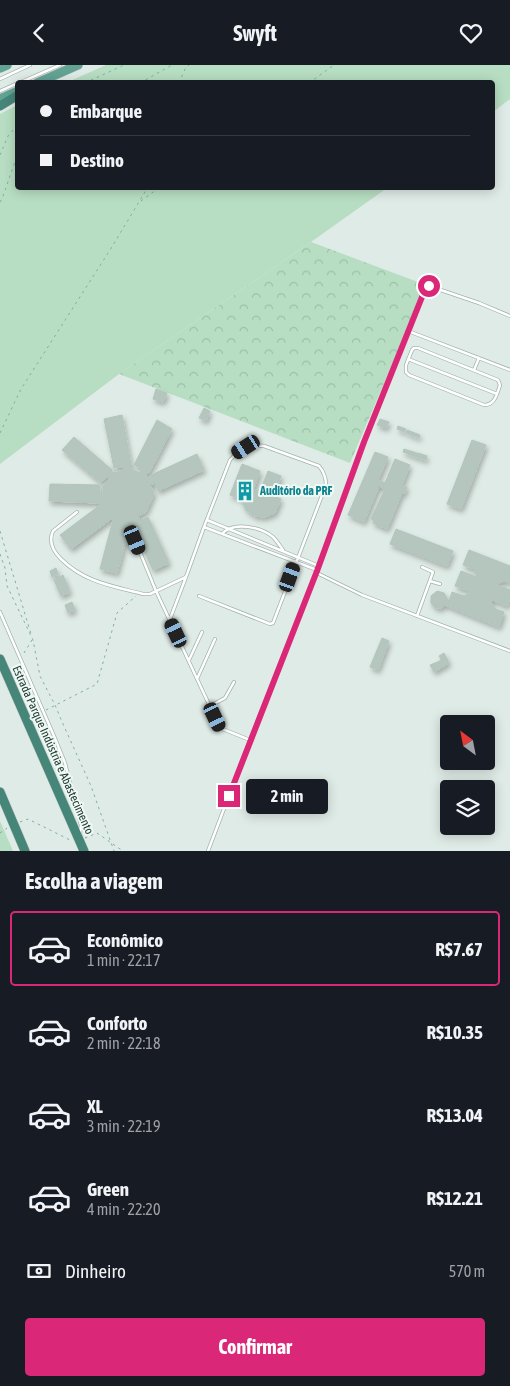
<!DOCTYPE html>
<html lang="pt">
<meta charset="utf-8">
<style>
body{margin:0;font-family:"Asap Condensed",sans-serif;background:#20242c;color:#f1f3f6;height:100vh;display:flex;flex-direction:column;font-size:19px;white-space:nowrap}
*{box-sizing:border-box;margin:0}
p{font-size:16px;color:#9ea1a6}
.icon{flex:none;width:28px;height:28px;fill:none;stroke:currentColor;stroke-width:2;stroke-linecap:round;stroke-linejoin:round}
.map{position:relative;height:786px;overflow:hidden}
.side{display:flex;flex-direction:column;background:#171b24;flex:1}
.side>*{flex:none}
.guide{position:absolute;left:15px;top:15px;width:480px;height:110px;border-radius:5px;box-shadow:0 2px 12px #0003;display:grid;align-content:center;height:110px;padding:0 25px;background:#171b24}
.needle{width:32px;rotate:328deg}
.controls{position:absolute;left:440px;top:650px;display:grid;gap:10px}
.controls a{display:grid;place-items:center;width:55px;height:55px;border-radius:5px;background:#171b24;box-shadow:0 2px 12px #0003;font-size:25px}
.end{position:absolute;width:22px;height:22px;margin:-11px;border:6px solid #db2777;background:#fff;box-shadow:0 0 0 2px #fff}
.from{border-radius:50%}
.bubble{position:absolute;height:35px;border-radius:5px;background:#171b24;box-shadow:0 2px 12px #0003;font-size:16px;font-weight:700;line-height:35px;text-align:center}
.car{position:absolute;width:15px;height:30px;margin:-15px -8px;border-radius:6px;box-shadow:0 0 4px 1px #0007;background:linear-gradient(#222 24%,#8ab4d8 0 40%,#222 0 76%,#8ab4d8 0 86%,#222 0)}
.guide b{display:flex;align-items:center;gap:18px;height:48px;font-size:19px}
.guide b+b{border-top:1px solid #363941}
.guide i{width:12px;height:12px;background:#f1f3f6}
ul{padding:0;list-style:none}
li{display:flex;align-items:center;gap:15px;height:75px;margin:0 10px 8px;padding:0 15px;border:2px solid transparent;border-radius:5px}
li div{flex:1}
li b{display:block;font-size:19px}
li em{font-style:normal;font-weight:700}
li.on{border-color:#db2777}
li>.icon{width:45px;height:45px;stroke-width:1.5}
h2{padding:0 25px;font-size:22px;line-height:60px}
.pay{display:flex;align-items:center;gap:12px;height:55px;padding:0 25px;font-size:19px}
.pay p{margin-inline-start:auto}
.action{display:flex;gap:10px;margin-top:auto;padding:10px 25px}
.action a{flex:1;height:58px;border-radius:5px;background:#db2777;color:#fff;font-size:20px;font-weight:700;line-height:58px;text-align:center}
header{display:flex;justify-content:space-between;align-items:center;height:65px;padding:0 25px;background:#171b24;font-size:22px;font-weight:700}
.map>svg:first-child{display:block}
.green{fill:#b7dec2}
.forest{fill:url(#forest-crowns)}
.building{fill:#b5c6bf;stroke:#b2c5bd;filter:url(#shadow)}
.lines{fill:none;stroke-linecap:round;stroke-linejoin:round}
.service-casing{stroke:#a2b3ad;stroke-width:4}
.primary-casing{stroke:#c1c8c6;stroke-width:10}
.trunk-casing{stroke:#c1c8c6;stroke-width:10}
.path{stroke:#7fb0a2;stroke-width:1;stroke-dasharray:2.5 4;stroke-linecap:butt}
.service{stroke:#fff;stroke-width:2.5}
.primary{stroke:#62a394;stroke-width:9}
.trunk{stroke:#468679;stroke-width:9}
.route{stroke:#db2777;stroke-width:6}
.labels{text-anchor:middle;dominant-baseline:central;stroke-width:4;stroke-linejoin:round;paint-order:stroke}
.culture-label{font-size:12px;font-weight:bold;fill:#0d838f;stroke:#f0f8f4;text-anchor:start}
.street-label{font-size:12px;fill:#203c35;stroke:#f0f8f4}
</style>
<header><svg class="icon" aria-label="back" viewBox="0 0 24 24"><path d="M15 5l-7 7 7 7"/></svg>Swyft<svg class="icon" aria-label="heart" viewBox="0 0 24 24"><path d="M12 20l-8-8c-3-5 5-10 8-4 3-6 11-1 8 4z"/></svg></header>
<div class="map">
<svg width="510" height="786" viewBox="0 0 510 786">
<defs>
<pattern id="forest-crowns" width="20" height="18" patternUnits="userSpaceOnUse" patternTransform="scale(1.25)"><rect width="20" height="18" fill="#b7dec2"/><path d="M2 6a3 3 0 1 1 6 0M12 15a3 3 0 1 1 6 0" fill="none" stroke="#9dbfa7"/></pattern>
<filter id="shadow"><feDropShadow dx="2" dy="3.5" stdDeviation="2.5" flood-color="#0004"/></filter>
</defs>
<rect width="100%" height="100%" fill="#dfebe6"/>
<!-- green -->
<path class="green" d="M106,0H510V34L493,47L492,18L68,17Z
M17,40L18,122L387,123L311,177L119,309L0,399V49Z
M0,756L13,786H0Z"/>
<!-- forest -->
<path class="forest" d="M311,177L426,220L350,398L119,309Z"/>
<!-- building -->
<path class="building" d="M156,324L167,328L163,337L153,334Z
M204,343L210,346L206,356L199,353Z
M122,350L131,400H130L131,404L140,408L142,404L134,400L157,355L172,364L149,408H148L146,410L148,413L151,411V410L197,389L204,405L158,426L155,418L150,420L154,429L146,447L138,451L140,456L148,452L169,498L153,505L132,459L130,460L117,508L100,504L113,455L111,454L71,484L60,470L100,440L99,438L49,436L50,419L100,420V429H103V421L109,414L107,411L101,418L62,385L74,372L112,405L111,406L114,408L124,405L123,402L114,403L104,354Z
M380,354L389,357L386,363L377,360Z
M398,361L406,364L404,367L397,364Z
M407,365L420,370L419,373L406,368Z
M472,375L486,380L461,444L447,439Z
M404,384L417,388L416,392L403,387Z
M375,387L388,392L378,415L385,418L395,394L410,400L402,420L407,422L404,429L402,428L387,464L373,458L374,455L371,454L385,424L379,421L364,457L348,450Z
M418,388L427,391L426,395L416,392Z
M242,399L260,406L254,424L260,426L268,406L281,411L274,431L281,434L275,448L265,452L255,451L246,445L241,434L230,430Z
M396,464L453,486L447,501L390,479Z
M469,485L510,501V518L504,516L496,519L510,525V533L507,541L490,534L493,543L504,547L499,562L445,540L441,543H436L431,538V531L437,526L444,528L448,535L449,536L452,527L464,531L472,527L455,521L461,506L477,512L474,504L463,500Z
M56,503L58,509L52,512L50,506Z
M63,510L70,527L61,531L54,515Z
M72,537L75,545L68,548L65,540Z
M382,573L389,576L378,605L370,602Z
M444,588L449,598L434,607L430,600L440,596L441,594L439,591Z"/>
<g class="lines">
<defs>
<path id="service" d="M0,14L30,0
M19,18L60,0
M0,26L18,18
M408,266L510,305
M414,283H418L498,315L500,320C497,329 495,340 484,340L409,310L406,307V300L412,285Z
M408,294L497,329
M474,305L479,293
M77,447L53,466C48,477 53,486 61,494C84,517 112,521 143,529H150L186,512L170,554
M207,455L319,501
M204,462L317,505
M222,469C233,456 261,462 273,472C277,476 280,481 283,485
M135,475L156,526L220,663L250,675
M317,508L362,530L510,586
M186,512L204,462L230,395C240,384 250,379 264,381L319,401C324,407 326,412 326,420L273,558L270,559L199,531
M430,516L440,519
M0,547L54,671L65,698L81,760L80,769
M417,551L433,507L422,502
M189,595L202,567
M197,614L215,574
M210,641L225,633L234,617
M208,786L250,675L317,506L364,377L426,222L429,221L479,238L510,251"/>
<path id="primary" d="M0,3L7,0
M37,18L78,0
M0,34L18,26"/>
<path id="trunk" d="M0,41L18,30
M0,594L84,786
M0,727L25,786"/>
</defs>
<!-- service casing -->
<use href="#service" class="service-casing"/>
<!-- primary casing -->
<use href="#primary" class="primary-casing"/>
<!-- trunk casing -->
<use href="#trunk" class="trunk-casing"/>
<!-- path -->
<path class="path" d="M85,18L124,0
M140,18L172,0
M179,18L186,2L189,0
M309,18L334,0
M0,90L8,71L18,59
M141,136L160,122
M0,137L2,134L18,88
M0,368L21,324L110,185L148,122
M0,466L31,569
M0,489L5,503L7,521L33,575L40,611L55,640L63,659L91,721L114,786
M24,588L32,575
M46,645L97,619L117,548L136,531
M20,757L28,754L72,776
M0,768L7,763
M85,773L97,768L123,786"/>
<!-- service -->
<use href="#service" class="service"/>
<!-- primary -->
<use href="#primary" class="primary"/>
<!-- trunk -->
<use href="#trunk" class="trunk"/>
</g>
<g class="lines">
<!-- route -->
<path class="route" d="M229,731L317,506L364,377L426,222L429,221"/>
</g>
<!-- icons -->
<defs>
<symbol id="building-bare" viewBox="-9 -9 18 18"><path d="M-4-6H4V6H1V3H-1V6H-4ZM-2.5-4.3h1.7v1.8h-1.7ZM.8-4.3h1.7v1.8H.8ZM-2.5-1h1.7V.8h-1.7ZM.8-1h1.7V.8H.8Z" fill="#0f9aa8" stroke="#f0f8f4" stroke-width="2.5" paint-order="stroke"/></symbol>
</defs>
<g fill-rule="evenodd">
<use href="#building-bare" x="231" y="412" width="28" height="28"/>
</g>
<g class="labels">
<!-- culture labels -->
<g class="culture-label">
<text x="260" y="426">Auditório da PRF</text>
</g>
<!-- street labels -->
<g class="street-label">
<text transform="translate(53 685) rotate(66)">Estrada Parque Indústria e Abastecimento</text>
</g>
</g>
</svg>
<div class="controls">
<a><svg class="needle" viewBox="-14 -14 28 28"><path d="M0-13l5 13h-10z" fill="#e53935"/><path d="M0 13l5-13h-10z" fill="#9ea1a6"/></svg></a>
<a><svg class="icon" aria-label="layers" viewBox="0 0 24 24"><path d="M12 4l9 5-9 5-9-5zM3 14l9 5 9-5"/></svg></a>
</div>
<i class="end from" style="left:429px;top:221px"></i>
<i class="end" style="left:229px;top:731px"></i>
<div class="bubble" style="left:246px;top:714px;width:82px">2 min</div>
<i class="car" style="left:246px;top:382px;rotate:238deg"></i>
<i class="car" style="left:135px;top:475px;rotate:157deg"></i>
<i class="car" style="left:290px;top:512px;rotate:20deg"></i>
<i class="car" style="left:176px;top:568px;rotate:335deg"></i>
<i class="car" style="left:215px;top:652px;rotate:155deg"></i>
<div class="guide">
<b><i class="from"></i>Embarque</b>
<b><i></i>Destino</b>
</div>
</div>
<section class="side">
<h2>Escolha a viagem</h2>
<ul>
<li class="on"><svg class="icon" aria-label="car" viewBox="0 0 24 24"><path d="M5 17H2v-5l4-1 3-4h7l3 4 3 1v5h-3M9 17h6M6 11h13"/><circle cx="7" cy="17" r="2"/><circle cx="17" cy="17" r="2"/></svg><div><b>Econômico</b><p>1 min · 22:17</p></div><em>R$7.67</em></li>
<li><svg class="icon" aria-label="car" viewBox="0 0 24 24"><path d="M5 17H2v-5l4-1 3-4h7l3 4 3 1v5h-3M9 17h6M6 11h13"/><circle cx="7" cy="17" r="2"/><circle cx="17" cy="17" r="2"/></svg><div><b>Conforto</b><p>2 min · 22:18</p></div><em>R$10.35</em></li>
<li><svg class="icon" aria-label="car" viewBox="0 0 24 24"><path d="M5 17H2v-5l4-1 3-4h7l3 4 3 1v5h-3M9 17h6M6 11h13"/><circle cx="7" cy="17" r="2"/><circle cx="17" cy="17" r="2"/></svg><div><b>XL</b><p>3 min · 22:19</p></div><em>R$13.04</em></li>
<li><svg class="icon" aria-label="car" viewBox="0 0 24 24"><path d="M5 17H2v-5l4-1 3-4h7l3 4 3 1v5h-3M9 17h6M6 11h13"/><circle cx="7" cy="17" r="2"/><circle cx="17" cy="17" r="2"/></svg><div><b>Green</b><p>4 min · 22:20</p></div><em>R$12.21</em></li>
</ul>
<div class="pay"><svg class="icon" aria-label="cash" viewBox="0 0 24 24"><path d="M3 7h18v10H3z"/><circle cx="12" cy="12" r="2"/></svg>Dinheiro<p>570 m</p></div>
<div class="action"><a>Confirmar</a></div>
</section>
